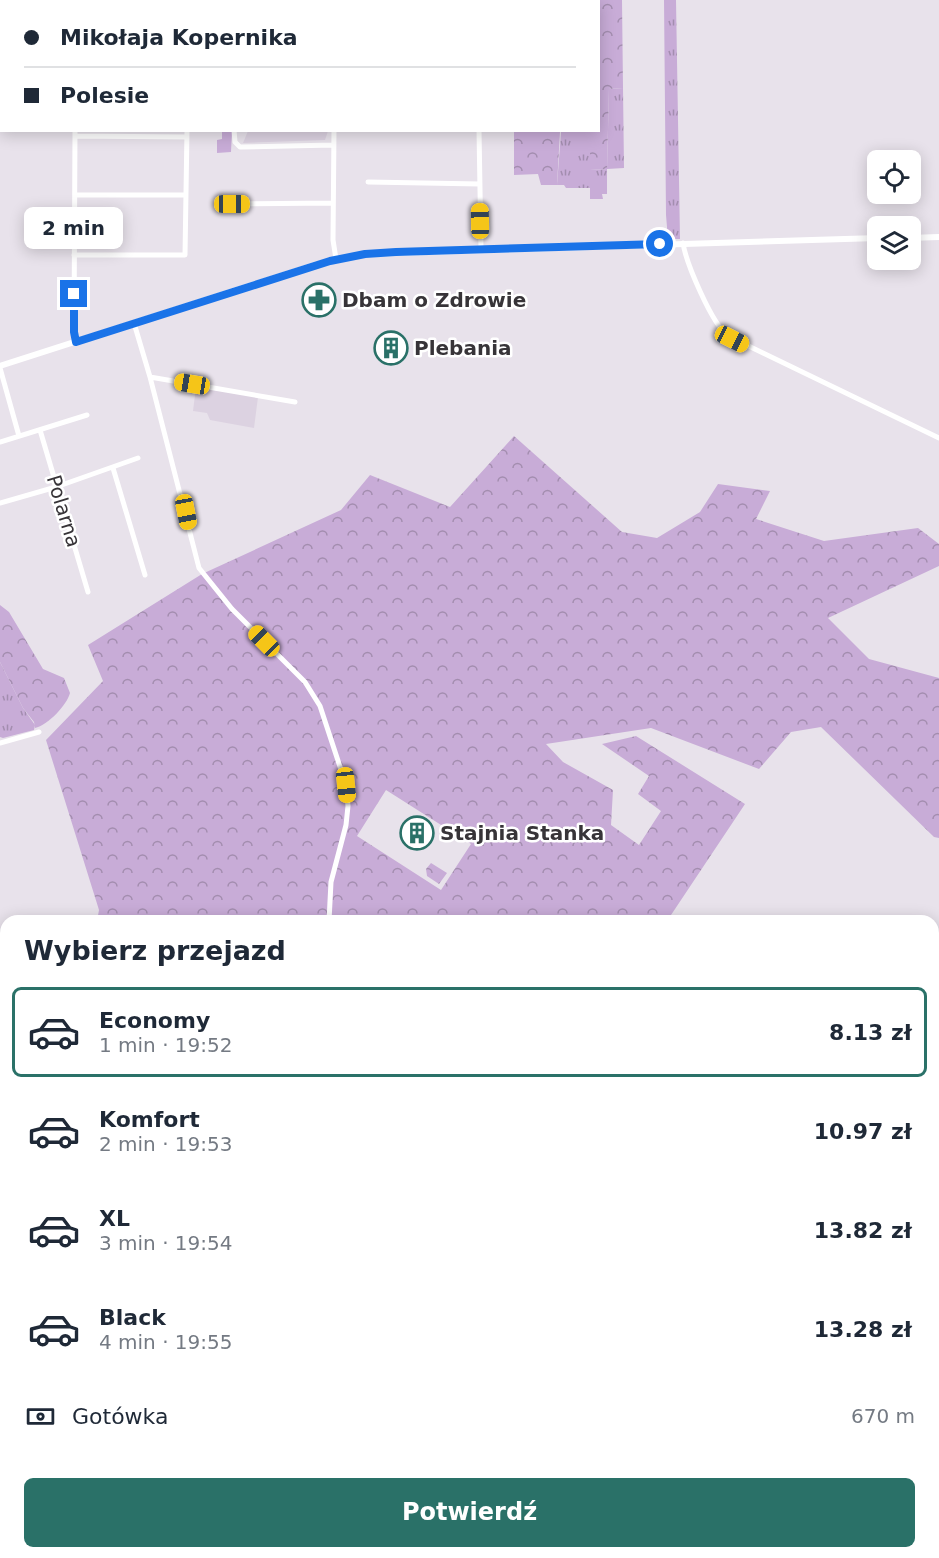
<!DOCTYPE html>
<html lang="pl">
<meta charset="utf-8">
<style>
body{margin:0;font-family:"DejaVu Sans",sans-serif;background:#f6f6f7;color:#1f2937;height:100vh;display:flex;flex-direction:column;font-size:22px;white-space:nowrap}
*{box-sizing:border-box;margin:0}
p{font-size:20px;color:#747a83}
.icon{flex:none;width:33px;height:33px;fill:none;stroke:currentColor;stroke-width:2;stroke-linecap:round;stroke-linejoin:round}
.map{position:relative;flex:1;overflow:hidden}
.sheet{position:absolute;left:0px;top:915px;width:939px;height:644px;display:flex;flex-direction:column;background:#fff;border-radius:18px 18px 0 0;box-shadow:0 3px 15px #0003}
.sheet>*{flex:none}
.banner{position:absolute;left:0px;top:0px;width:600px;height:132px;box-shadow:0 3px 15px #0003;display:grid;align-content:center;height:132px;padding:0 24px;background:#fff}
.buttons{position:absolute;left:867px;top:150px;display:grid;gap:12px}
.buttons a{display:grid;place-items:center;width:54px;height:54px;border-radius:9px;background:#fff;box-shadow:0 3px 15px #0003;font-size:30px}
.end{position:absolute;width:27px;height:27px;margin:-14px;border:8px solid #1a73e8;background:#fff;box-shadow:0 0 0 3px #fff}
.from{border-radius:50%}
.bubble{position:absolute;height:42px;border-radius:9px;background:#fff;box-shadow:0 3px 15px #0003;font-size:20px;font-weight:800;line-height:42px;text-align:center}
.car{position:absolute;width:18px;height:36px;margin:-18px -9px;border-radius:8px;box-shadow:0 0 4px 2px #0007;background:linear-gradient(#f5c518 24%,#345 0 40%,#f5c518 0 76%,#345 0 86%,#f5c518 0)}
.banner b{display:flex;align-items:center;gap:21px;height:57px;font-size:22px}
.banner b+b{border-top:2px solid #e0e1e3}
.banner i{width:15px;height:15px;background:#1f2937}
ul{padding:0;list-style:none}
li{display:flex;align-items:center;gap:18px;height:90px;margin:0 12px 9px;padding:0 12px;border:3px solid transparent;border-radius:9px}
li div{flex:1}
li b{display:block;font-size:22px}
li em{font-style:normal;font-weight:800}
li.selected{border-color:#2a7168}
li>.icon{width:54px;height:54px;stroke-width:1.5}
h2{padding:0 24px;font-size:27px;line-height:72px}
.pay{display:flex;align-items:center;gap:15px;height:66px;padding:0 24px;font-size:22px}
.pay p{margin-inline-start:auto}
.cta{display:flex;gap:12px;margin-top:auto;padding:12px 24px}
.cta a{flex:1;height:69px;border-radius:9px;background:#2a7168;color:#fff;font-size:24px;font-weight:800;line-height:69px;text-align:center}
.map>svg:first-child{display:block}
.built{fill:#dcd2e1}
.grass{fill:url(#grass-tufts)}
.forest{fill:url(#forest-crowns);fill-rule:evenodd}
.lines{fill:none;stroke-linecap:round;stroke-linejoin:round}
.stream{stroke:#a17db4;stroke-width:2}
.minor{stroke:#fff;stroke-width:5}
.tertiary{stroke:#fff;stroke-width:6}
.secondary{stroke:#c6e4e0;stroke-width:8}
.route{stroke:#1a73e8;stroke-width:8}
.labels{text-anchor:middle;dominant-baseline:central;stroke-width:5;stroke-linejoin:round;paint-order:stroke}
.poi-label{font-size:20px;font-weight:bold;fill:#373438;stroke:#fff;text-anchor:start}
.street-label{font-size:20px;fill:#373438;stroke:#fff}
</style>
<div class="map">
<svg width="939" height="1558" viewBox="0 0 939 1558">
<defs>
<pattern id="grass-tufts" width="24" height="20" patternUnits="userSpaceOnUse" patternTransform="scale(1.5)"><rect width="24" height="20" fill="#c8acd7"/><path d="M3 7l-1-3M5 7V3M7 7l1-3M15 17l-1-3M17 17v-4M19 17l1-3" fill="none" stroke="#a38daf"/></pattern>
<pattern id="forest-crowns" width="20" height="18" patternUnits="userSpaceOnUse" patternTransform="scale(1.5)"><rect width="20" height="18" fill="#c8acd7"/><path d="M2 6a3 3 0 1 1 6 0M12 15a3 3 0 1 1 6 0" fill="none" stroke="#a38daf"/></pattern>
</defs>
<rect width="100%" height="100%" fill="#e8e2eb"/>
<!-- built -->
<path class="built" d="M248,131V130L328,131L325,140L243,143Z
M196,387L258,397L254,428L210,420L207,413L193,411Z"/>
<!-- grass -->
<path class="grass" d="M664,0H676L680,239H668L666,215Z
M623,88L624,168L607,169V194H602L603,199H590V188H566L564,185H557L561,132L590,131V170L607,169L609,89Z
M222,131H232L231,152L217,153V140L222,139Z
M0,662L23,708L35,725L34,730L3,738L0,737Z
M6,1402V1426L0,1430V1405Z
M6,1453V1483L0,1487V1457Z"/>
<!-- forest -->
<path class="forest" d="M590,0H622L623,88L609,89L607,169L590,170V131L598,130V2Z
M514,131H573V133L560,132L557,185H541L538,174L514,175Z
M514,436L622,532L657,538L700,512L718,484L770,491L756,519L824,541L918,528L939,544V566L828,618L869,659L939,678V838L934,837L821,727L791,732L759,769L651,728L546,744L563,762L613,790L611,825L639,845L661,811L638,794L649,776L602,744L636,736L745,804L667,921H97L99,910L46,740L103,681L88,645L202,574L341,510L370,475L450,507ZM386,790L471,844L441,890L357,836Z
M0,605L9,612L43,669L64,678L70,693C67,705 48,725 35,728L34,722L23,708L0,662Z
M431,863L447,873L439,884L427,876L426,869Z"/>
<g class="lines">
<!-- stream -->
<path class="stream" d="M933,1024L939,1016
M933,1184L939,1188
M0,1239H6
M933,1494L939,1495
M498,1558L499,1552"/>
<!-- minor -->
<path class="minor" d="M107,0L109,2
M205,0L207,2
M480,0V2
M96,2L97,0
M242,2L243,0
M75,130L74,332L76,342
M234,130L235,142L240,147L333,145
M334,130L333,240L336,259
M479,130L481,249
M75,136L187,137
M368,182L480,184
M75,195H186
M232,204L333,203
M683,243C686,263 712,324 728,336L939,438
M74,255H185L187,130
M134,323L150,377L199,568L232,609L305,682L320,706L346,785L348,806L346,825L331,882L329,921
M0,368L19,436
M150,377L295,402
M40,430L88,592
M0,442L87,415
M113,468L145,575
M0,503L56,487L138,458
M0,743L39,732
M0,1094L6,1092
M0,1250L6,1260
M0,1310L6,1318
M154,1552L158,1558
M191,1552L194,1558
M707,1552L708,1558"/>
<!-- tertiary -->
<path class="tertiary" d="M910,238L939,237
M0,366L314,265L365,254L878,238"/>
<!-- secondary -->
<path class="secondary" d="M34,2L35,0
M0,46L2,44
M0,1281L6,1290
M169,1552L172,1558"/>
</g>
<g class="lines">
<!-- route -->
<path class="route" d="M74,294V332L76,342L330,261L365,254L396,252L660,244"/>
</g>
<!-- icons -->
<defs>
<symbol id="pharmacy-ring" viewBox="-11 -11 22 22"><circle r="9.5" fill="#fff" stroke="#2a7168" stroke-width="1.5"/><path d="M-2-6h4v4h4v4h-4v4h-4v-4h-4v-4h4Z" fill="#2a7168"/></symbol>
<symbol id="building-ring" viewBox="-11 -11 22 22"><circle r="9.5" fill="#fff" stroke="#2a7168" stroke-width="1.5"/><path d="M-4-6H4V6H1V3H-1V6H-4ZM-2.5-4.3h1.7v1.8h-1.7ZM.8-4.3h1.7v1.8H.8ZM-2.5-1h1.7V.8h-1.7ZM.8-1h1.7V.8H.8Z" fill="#2a7168"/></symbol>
</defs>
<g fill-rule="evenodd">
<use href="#pharmacy-ring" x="300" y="281" width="38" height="38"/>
<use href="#building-ring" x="372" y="329" width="38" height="38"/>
<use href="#building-ring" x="398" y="814" width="38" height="38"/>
</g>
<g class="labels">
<!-- poi labels -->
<g class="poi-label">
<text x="342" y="300">Dbam o Zdrowie</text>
<text x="414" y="348">Plebania</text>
<text x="440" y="833">Stajnia Stanka</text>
</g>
<!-- street labels -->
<g class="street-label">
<text transform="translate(64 511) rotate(73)">Polarna</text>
</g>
</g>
</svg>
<div class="buttons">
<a><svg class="icon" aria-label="locate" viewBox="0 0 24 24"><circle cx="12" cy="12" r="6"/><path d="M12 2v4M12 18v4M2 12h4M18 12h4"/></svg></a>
<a><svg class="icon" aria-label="layers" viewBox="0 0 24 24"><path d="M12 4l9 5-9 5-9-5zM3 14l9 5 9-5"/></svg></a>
</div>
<i class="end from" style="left:660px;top:244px"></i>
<i class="end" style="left:74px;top:294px"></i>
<div class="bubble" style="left:24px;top:207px;width:99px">2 min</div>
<i class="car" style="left:232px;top:204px;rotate:90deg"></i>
<i class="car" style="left:480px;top:221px;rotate:359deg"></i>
<i class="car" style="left:732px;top:339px;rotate:117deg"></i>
<i class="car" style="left:192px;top:384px;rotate:279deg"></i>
<i class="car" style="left:186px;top:512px;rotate:169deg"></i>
<i class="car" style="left:264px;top:641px;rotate:315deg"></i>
<i class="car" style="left:346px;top:785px;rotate:174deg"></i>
<div class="banner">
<b><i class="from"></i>Mikołaja Kopernika</b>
<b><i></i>Polesie</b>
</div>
<section class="sheet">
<h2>Wybierz przejazd</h2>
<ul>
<li class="selected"><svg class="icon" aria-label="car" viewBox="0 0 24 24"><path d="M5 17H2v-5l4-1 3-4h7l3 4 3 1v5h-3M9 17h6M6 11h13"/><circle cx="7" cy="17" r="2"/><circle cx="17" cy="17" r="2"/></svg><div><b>Economy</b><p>1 min · 19:52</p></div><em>8.13 zł</em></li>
<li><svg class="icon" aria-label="car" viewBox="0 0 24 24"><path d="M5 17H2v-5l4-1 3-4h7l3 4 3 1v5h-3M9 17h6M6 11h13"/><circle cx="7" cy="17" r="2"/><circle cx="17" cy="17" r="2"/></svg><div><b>Komfort</b><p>2 min · 19:53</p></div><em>10.97 zł</em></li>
<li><svg class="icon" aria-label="car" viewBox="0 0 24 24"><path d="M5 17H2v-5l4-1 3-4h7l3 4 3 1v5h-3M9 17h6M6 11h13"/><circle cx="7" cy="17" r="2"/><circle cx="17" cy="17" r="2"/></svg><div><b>XL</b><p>3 min · 19:54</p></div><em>13.82 zł</em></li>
<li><svg class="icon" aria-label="car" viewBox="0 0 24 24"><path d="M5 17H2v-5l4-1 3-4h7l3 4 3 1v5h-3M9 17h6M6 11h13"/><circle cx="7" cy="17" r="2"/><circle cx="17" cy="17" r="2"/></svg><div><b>Black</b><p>4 min · 19:55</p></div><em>13.28 zł</em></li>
</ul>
<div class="pay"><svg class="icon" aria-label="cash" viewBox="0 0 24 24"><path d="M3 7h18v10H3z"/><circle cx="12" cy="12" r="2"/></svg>Gotówka<p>670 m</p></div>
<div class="cta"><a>Potwierdź</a></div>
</section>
</div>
